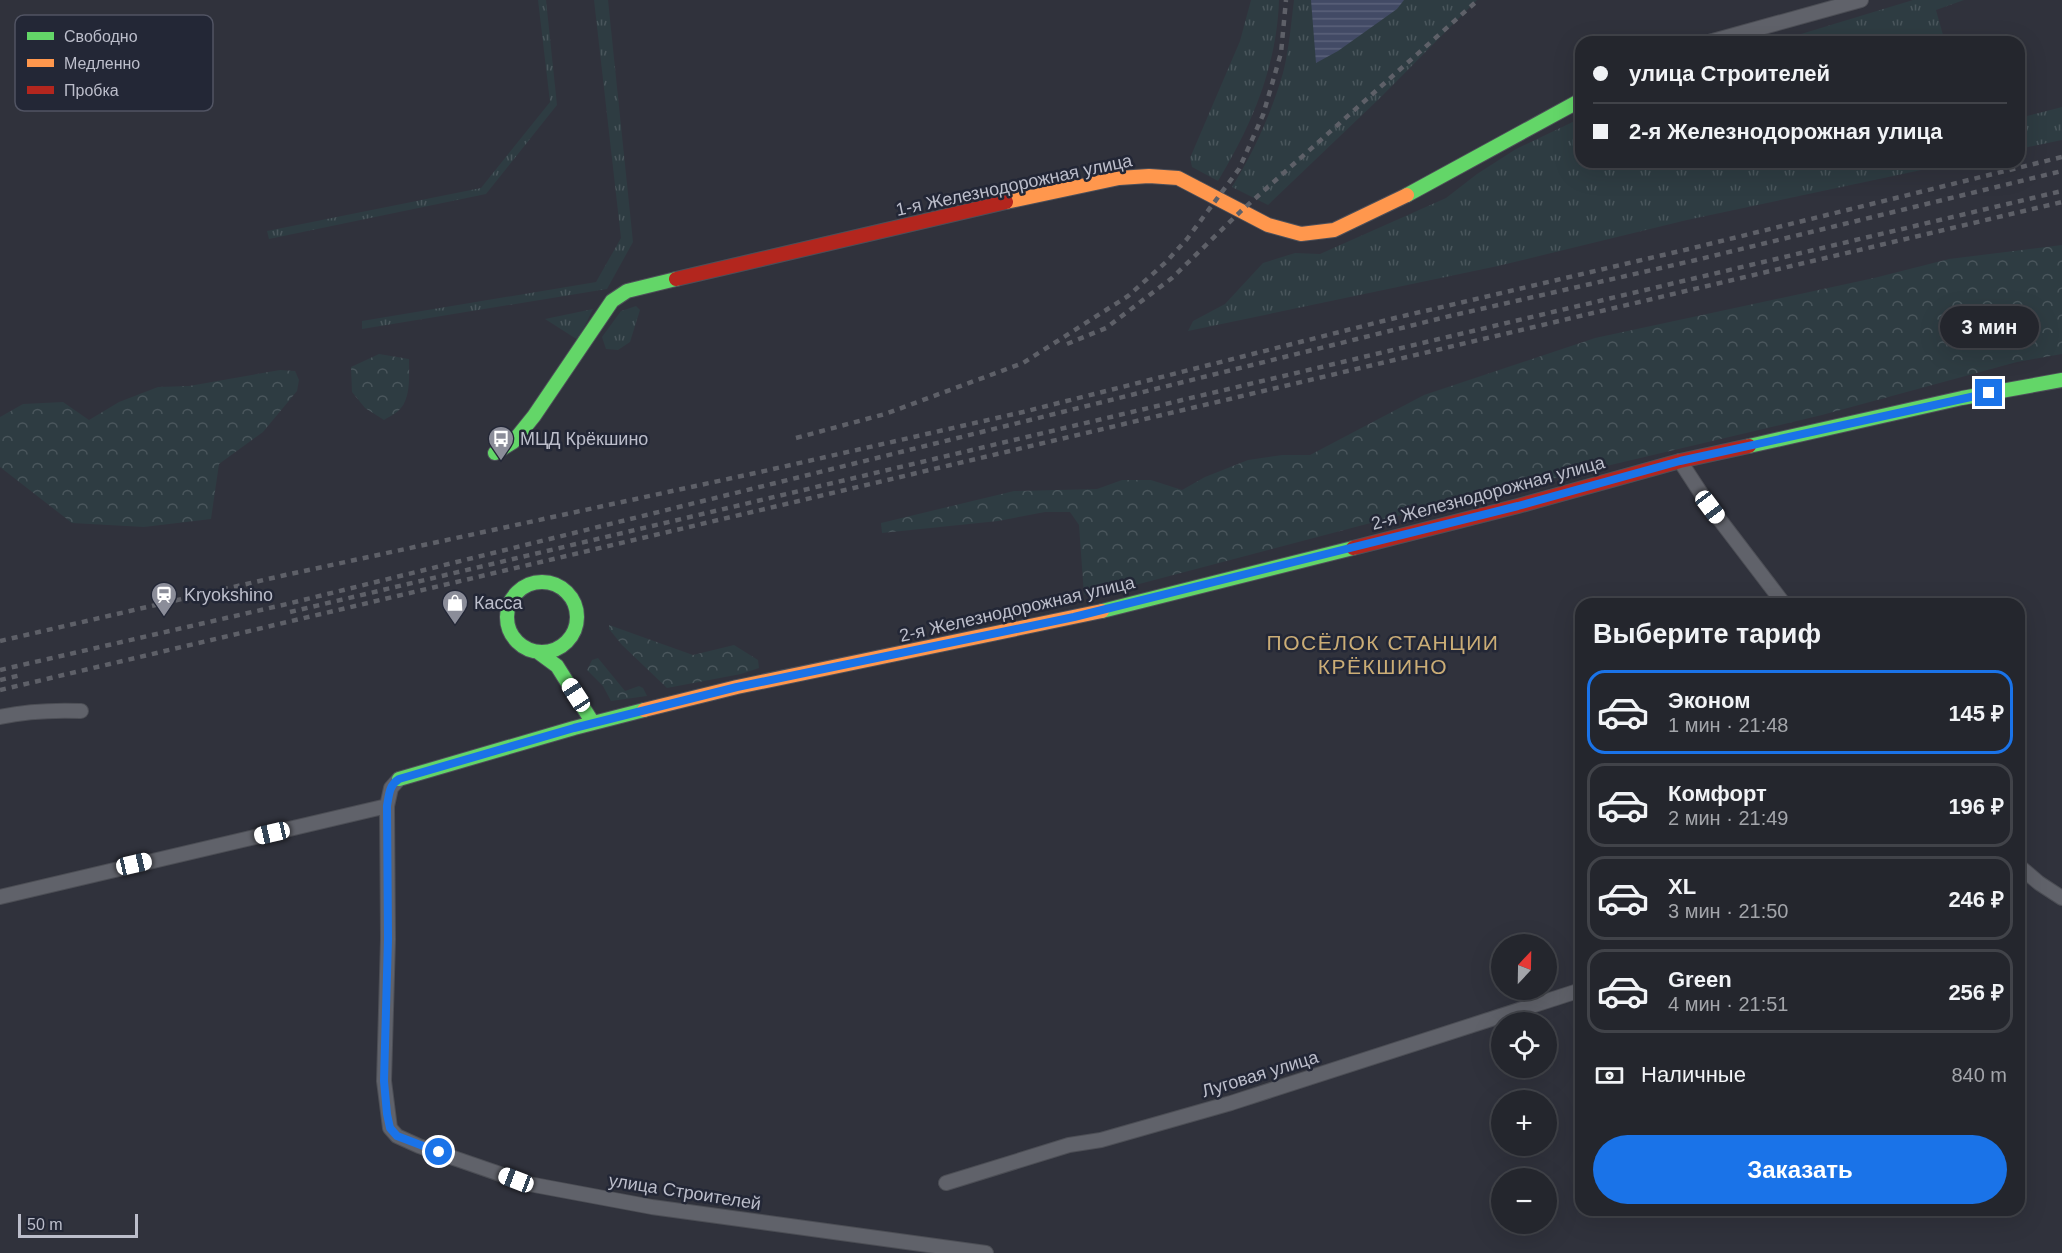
<!DOCTYPE html>
<html lang="ru">
<meta charset="utf-8">
<style>
body{margin:0;font-family:Arial,sans-serif;background:#303239;color:#f1f3f6;height:100vh;display:flex;flex-direction:column;font-size:22px;white-space:nowrap}
*{box-sizing:border-box;margin:0}
p{font-size:20px;color:#a3a5aa}
.icon{flex:none;width:33px;height:33px;fill:none;stroke:currentColor;stroke-width:2;stroke-linecap:round;stroke-linejoin:round}
.map{position:relative;flex:1;overflow:hidden}
.details{position:absolute;left:1575px;top:598px;width:450px;height:618px;display:flex;flex-direction:column;background:#24262d;border-radius:18px;box-shadow:0 6px 24px #0002,0 0 0 2px #414349}
.details>*{flex:none}
.hud{position:absolute;left:1575px;top:36px;width:450px;height:132px;border-radius:18px;box-shadow:0 6px 24px #0002,0 0 0 2px #414349;display:grid;align-content:center;height:132px;padding:0 18px;background:#24262d}
.needle{width:39px;rotate:22deg}
.fabs{position:absolute;left:1491px;top:934px;display:grid;gap:12px}
.fabs a{display:grid;place-items:center;width:66px;height:66px;border-radius:50%;background:#24262d;box-shadow:0 6px 24px #0002,0 0 0 2px #414349;font-size:30px}
.scale{position:absolute;left:18px;bottom:15px;width:120px;box-sizing:border-box;padding-left:6px;border:3px solid #bcbecb;border-top:0;font-size:16px;line-height:21px;white-space:nowrap;color:#bcbecb;-webkit-text-stroke:4px #232736;paint-order:stroke}
.end{position:absolute;width:27px;height:27px;margin:-14px;border:8px solid #1a73e8;background:#fff;box-shadow:0 0 0 3px #fff}
.from{border-radius:50%}
.bubble{position:absolute;height:42px;border-radius:21px;background:#24262d;box-shadow:0 6px 24px #0002,0 0 0 2px #414349;font-size:20px;font-weight:800;line-height:42px;text-align:center}
.car{position:absolute;width:18px;height:36px;margin:-18px -9px;border-radius:8px;box-shadow:0 0 4px 2px #0007;background:linear-gradient(#fff 24%,#345 0 40%,#fff 0 76%,#345 0 86%,#fff 0)}
.hud b{display:flex;align-items:center;gap:21px;height:57px;font-size:22px}
.hud b+b{border-top:2px solid #414349}
.hud i{width:15px;height:15px;background:#f1f3f6}
ul{padding:0;list-style:none}
li{display:flex;align-items:center;gap:18px;height:84px;margin:0 12px 9px;padding:0 6px;border:3px solid #414349;border-radius:18px}
li div{flex:1}
li b{display:block;font-size:22px}
li em{font-style:normal;font-weight:800}
li.current{border-color:#1a73e8}
li>.icon{width:54px;height:54px;stroke-width:1.5}
h2{padding:0 18px;font-size:27px;line-height:72px}
.pay{display:flex;align-items:center;gap:15px;height:66px;padding:0 18px;font-size:22px}
.pay p{margin-inline-start:auto}
.primary-button{display:flex;gap:12px;margin-top:auto;padding:12px 18px}
.primary-button a{flex:1;height:69px;border-radius:36px;background:#1a73e8;color:#fff;font-size:24px;font-weight:800;line-height:69px;text-align:center}
.map>svg:first-child{display:block}
.grass{fill:url(#grass-tufts)}
.forest{fill:url(#forest-crowns)}
.water{fill:url(#water-rules)}
.lines{fill:none;stroke-linecap:round;stroke-linejoin:round}
.street-casing{stroke:#4c4e55;stroke-width:16}
.fast-casing{stroke:#4d4f58;stroke-width:16}
.slow-casing{stroke:#4d4f58;stroke-width:16}
.jam-casing{stroke:#4d4f58;stroke-width:16}
.street{stroke:#60626a;stroke-width:14}
.fast{stroke:#63d668;stroke-width:14}
.slow{stroke:#ff974d;stroke-width:14}
.jam{stroke:#b3261e;stroke-width:14}
.rail{stroke:#5e6068;stroke-width:4.5;stroke-dasharray:6 6;stroke-linecap:butt}
.route{stroke:#1a73e8;stroke-width:8}
.labels{text-anchor:middle;dominant-baseline:central;stroke-width:5;stroke-linejoin:round;paint-order:stroke}
.street-label{font-size:18px;fill:#bcbecb;stroke:#232736}
.poi-label{font-size:18px;fill:#bcbecb;stroke:#232736;text-anchor:start}
.quarter-label{font-size:21px;letter-spacing:1.5px;fill:#cbad76;stroke:#232736}
.key{fill:#232736;stroke:#515463;stroke-width:1.5}
.key-label{font-size:16px;fill:#bcbecb}
</style>
<div class="map">
<svg width="2062" height="1253" viewBox="0 0 2062 1253">
<defs>
<pattern id="grass-tufts" width="24" height="20" patternUnits="userSpaceOnUse" patternTransform="scale(1.5)"><rect width="24" height="20" fill="#2e3c42"/><path d="M3 7l-1-3M5 7V3M7 7l1-3M15 17l-1-3M17 17v-4M19 17l1-3" fill="none" stroke="#4a565c"/></pattern>
<pattern id="forest-crowns" width="20" height="18" patternUnits="userSpaceOnUse" patternTransform="scale(1.5)"><rect width="20" height="18" fill="#2e3c42"/><path d="M2 6a3 3 0 1 1 6 0M12 15a3 3 0 1 1 6 0" fill="none" stroke="#4a565c"/></pattern>
<pattern id="water-rules" width="6" height="5" patternUnits="userSpaceOnUse" patternTransform="scale(1.5)"><rect width="6" height="5" fill="#424a65"/><path d="M0 2.5h6" fill="none" stroke="#5b627a"/></pattern>
</defs>
<rect width="100%" height="100%" fill="#30323c"/>
<!-- grass -->
<path class="grass" d="M538,0H546L557,105L486,194L269,239L267,231L481,188L550,102Z
M594,0H608L633,242L607,289L362,329V321L596,282L621,238Z
M1251,0H1279C1277,66 1252,125 1218,181L1192,167L1190,158L1240,41Z
M1294,0H1477L1381,97L1268,205L1232,187C1254,151 1271,114 1283,73C1289,50 1291,24 1294,0Z
M1913,0H1964L1936,10L1945,42H1775Z
M2062,107V140L2019,149V118Z
M1581,118V162H1959L1687,220L1498,266L1188,331L1193,321L1225,304L1263,263L1295,253L1320,254L1446,198L1477,174L1516,149Z
M636,306L640,310L630,342L618,350L606,349L602,337L621,311Z
M593,309L578,340L545,319Z"/>
<!-- forest -->
<path class="forest" d="M2062,245V354L2017,362L1822,415L1420,510L1105,593L1084,595L1079,525L1070,512H1045L998,521L882,533L881,523L1014,491L1097,489L1122,480H1151L1182,490L1205,477L1248,460L1282,455H1310L1424,395L1595,338L1874,278L1949,259Z
M379,354L409,359C409,374 411,396 401,408C397,413 389,417 384,420L365,408L352,392L351,367Z
M280,370L295,371L299,380L297,391L263,432L219,464L211,519L144,527L72,523L0,467V417L23,404L63,402L89,420L119,402L158,387L189,386Z
M609,625L693,655L734,645L758,660L759,668L741,674L667,688L622,645L609,629Z
M598,658L625,691L639,686L643,688L647,696L611,701L603,686L587,670L592,660Z"/>
<!-- water -->
<path class="water" d="M1311,0H1404L1397,9L1338,51L1316,63Z"/>
<g class="lines">
<defs>
<path id="street" d="M1709,42L1861,0
M1680,461L1710,507L1784,604
M0,717C27,711 53,710 81,711
M399,779L391,788L387,806L388,939L384,1081L390,1128L397,1136L419,1146L529,1184L652,1207L986,1253
M2019,866L2039,883L2062,898
M0,897L387,806
M946,1183L1069,1145L1101,1140L1231,1103L1581,990"/>
<path id="fast" d="M1407,195L1581,100
M1749,446L1962,398L2062,380
M495,453L513,442L534,416L612,301L627,291L676,279
M507 617a35 35 0 1 1 70 0a35 35 0 1 1-70 0Z
M1102,611L1353,548
M538,652L557,666L593,723
M399,779L574,728L644,710"/>
<path id="slow" d="M1006,202L1119,178L1149,176L1178,178L1268,225L1301,234L1334,230L1407,195
M644,710L737,687L1102,611"/>
<path id="jam" d="M676,279L1006,202
M1353,548L1518,506L1680,461L1749,446"/>
</defs>
<!-- street casing -->
<use href="#street" class="street-casing"/>
<!-- fast casing -->
<use href="#fast" class="fast-casing"/>
<!-- slow casing -->
<use href="#slow" class="slow-casing"/>
<!-- jam casing -->
<use href="#jam" class="jam-casing"/>
<!-- street -->
<use href="#street" class="street"/>
<!-- fast -->
<use href="#fast" class="fast"/>
<!-- slow -->
<use href="#slow" class="slow"/>
<!-- jam -->
<use href="#jam" class="jam"/>
<!-- rail -->
<path class="rail" d="M1067,344L1106,328L1172,278L1241,211L1478,0
M796,438L885,414L1023,363L1128,296L1166,262L1187,239L1239,169L1263,115L1281,53L1286,0
M290,612L2062,191
M0,641L281,576L760,472L1023,412L1395,318L1693,248L2062,157
M0,670L287,604L1450,316L1696,260L2062,171
M0,680L21,675
M0,690L2062,202"/>
</g>
<g class="lines">
<!-- route -->
<path class="route" d="M439,1152L397,1136L390,1128L387,1114L384,1081L388,939L387,806C389,795 389,785 399,779L574,728L737,687L1074,617L1518,506L1680,461L1989,393"/>
</g>
<!-- icons -->
<defs>
<symbol id="bus-pin" viewBox="-11 -11 22 30"><path d="M0 17L-7.5 6A9.5 9.5 0 1 1 7.5 6Z" fill="#8b8d99" stroke="#232736"/><path d="M-5-6H5V4H4V6H2V4H-2V6H-4V4H-5ZM-3.5-4V0h7V-4ZM-3.5 1.2v1.5H-2V1.2ZM2 1.2v1.5H3.5V1.2Z" fill="#fff"/></symbol>
<symbol id="station-pin" viewBox="-11 -11 22 30"><path d="M0 17L-7.5 6A9.5 9.5 0 1 1 7.5 6Z" fill="#8b8d99" stroke="#232736"/><path d="M-3-6H3Q5-6 5-4V2Q5 4 3 4L4.5 6H3L1.5 4h-3L-3 6H-4.5L-3 4Q-5 4-5 2V-4Q-5-6-3-6ZM-3.5-4v3h7v-3ZM-3.5 1v1.5H-2V1ZM2 1v1.5H3.5V1Z" fill="#fff"/></symbol>
<symbol id="shop-pin" viewBox="-11 -11 22 30"><path d="M0 17L-7.5 6A9.5 9.5 0 1 1 7.5 6Z" fill="#8b8d99" stroke="#232736"/><path d="M-5-2.5h2.3a2.7 3.5 0 0 1 5.4 0H5L5.5 6h-11ZM-1.5-2.5h3a1.5 2.3 0 0 0-3 0Z" fill="#fff"/></symbol>
</defs>
<g fill-rule="evenodd">
<use href="#bus-pin" x="486" y="424" width="30" height="40"/>
<use href="#station-pin" x="149" y="580" width="30" height="40"/>
<use href="#shop-pin" x="440" y="588" width="30" height="40"/>
</g>
<g class="labels">
<!-- street labels -->
<g class="street-label">
<text transform="translate(1014 185) rotate(-12)">1-я Железнодорожная улица</text>
<text transform="translate(1488 493) rotate(-15)">2-я Железнодорожная улица</text>
<text transform="translate(1017 609) rotate(-13)">2-я Железнодорожная улица</text>
<text transform="translate(1260 1074) rotate(-17)">Луговая улица</text>
<text transform="translate(685 1192) rotate(9)">улица Строителей</text>
</g>
<!-- poi labels -->
<g class="poi-label">
<text x="520" y="439">МЦД Крёкшино</text>
<text x="184" y="595">Kryokshino</text>
<text x="474" y="603">Касса</text>
</g>
<!-- quarter labels -->
<g class="quarter-label">
<text x="1383" y="642">ПОСЁЛОК СТАНЦИИ<tspan x="1383" dy="24">КРЁКШИНО</tspan></text>
</g>
</g>
<!-- legend -->
<rect x="15" y="15" width="198" height="96" rx="9" class="key"/>
<rect x="27" y="32" width="27" height="8" fill="#63d668"/>
<rect x="27" y="59" width="27" height="8" fill="#ff974d"/>
<rect x="27" y="86" width="27" height="8" fill="#b3261e"/>
<g class="key-label">
<text x="64" y="42">Свободно</text>
<text x="64" y="69">Медленно</text>
<text x="64" y="96">Пробка</text>
</g>
</svg>
<div class="fabs">
<a><svg class="needle" viewBox="-14 -14 28 28"><path d="M0-13l5 13h-10z" fill="#e53935"/><path d="M0 13l5-13h-10z" fill="#a3a5aa"/></svg></a>
<a><svg class="icon" aria-label="locate" viewBox="0 0 24 24"><circle cx="12" cy="12" r="6"/><path d="M12 2v4M12 18v4M2 12h4M18 12h4"/></svg></a>
<a>+</a>
<a>−</a>
</div>
<div class="scale">50 m</div>
<i class="end from" style="left:439px;top:1152px"></i>
<i class="end" style="left:1989px;top:393px"></i>
<div class="bubble" style="left:1940px;top:306px;width:99px">3 мин</div>
<i class="car" style="left:1710px;top:507px;rotate:143deg"></i>
<i class="car" style="left:576px;top:695px;rotate:327deg"></i>
<i class="car" style="left:272px;top:833px;rotate:257deg"></i>
<i class="car" style="left:134px;top:864px;rotate:77deg"></i>
<i class="car" style="left:516px;top:1180px;rotate:291deg"></i>
<div class="hud">
<b><i class="from"></i>улица Строителей</b>
<b><i></i>2-я Железнодорожная улица</b>
</div>
<section class="details">
<h2>Выберите тариф</h2>
<ul>
<li class="current"><svg class="icon" aria-label="car" viewBox="0 0 24 24"><path d="M5 17H2v-5l4-1 3-4h7l3 4 3 1v5h-3M9 17h6M6 11h13"/><circle cx="7" cy="17" r="2"/><circle cx="17" cy="17" r="2"/></svg><div><b>Эконом</b><p>1 мин · 21:48</p></div><em>145 ₽</em></li>
<li><svg class="icon" aria-label="car" viewBox="0 0 24 24"><path d="M5 17H2v-5l4-1 3-4h7l3 4 3 1v5h-3M9 17h6M6 11h13"/><circle cx="7" cy="17" r="2"/><circle cx="17" cy="17" r="2"/></svg><div><b>Комфорт</b><p>2 мин · 21:49</p></div><em>196 ₽</em></li>
<li><svg class="icon" aria-label="car" viewBox="0 0 24 24"><path d="M5 17H2v-5l4-1 3-4h7l3 4 3 1v5h-3M9 17h6M6 11h13"/><circle cx="7" cy="17" r="2"/><circle cx="17" cy="17" r="2"/></svg><div><b>XL</b><p>3 мин · 21:50</p></div><em>246 ₽</em></li>
<li><svg class="icon" aria-label="car" viewBox="0 0 24 24"><path d="M5 17H2v-5l4-1 3-4h7l3 4 3 1v5h-3M9 17h6M6 11h13"/><circle cx="7" cy="17" r="2"/><circle cx="17" cy="17" r="2"/></svg><div><b>Green</b><p>4 мин · 21:51</p></div><em>256 ₽</em></li>
</ul>
<div class="pay"><svg class="icon" aria-label="cash" viewBox="0 0 24 24"><path d="M3 7h18v10H3z"/><circle cx="12" cy="12" r="2"/></svg>Наличные<p>840 m</p></div>
<div class="primary-button"><a>Заказать</a></div>
</section>
</div>
